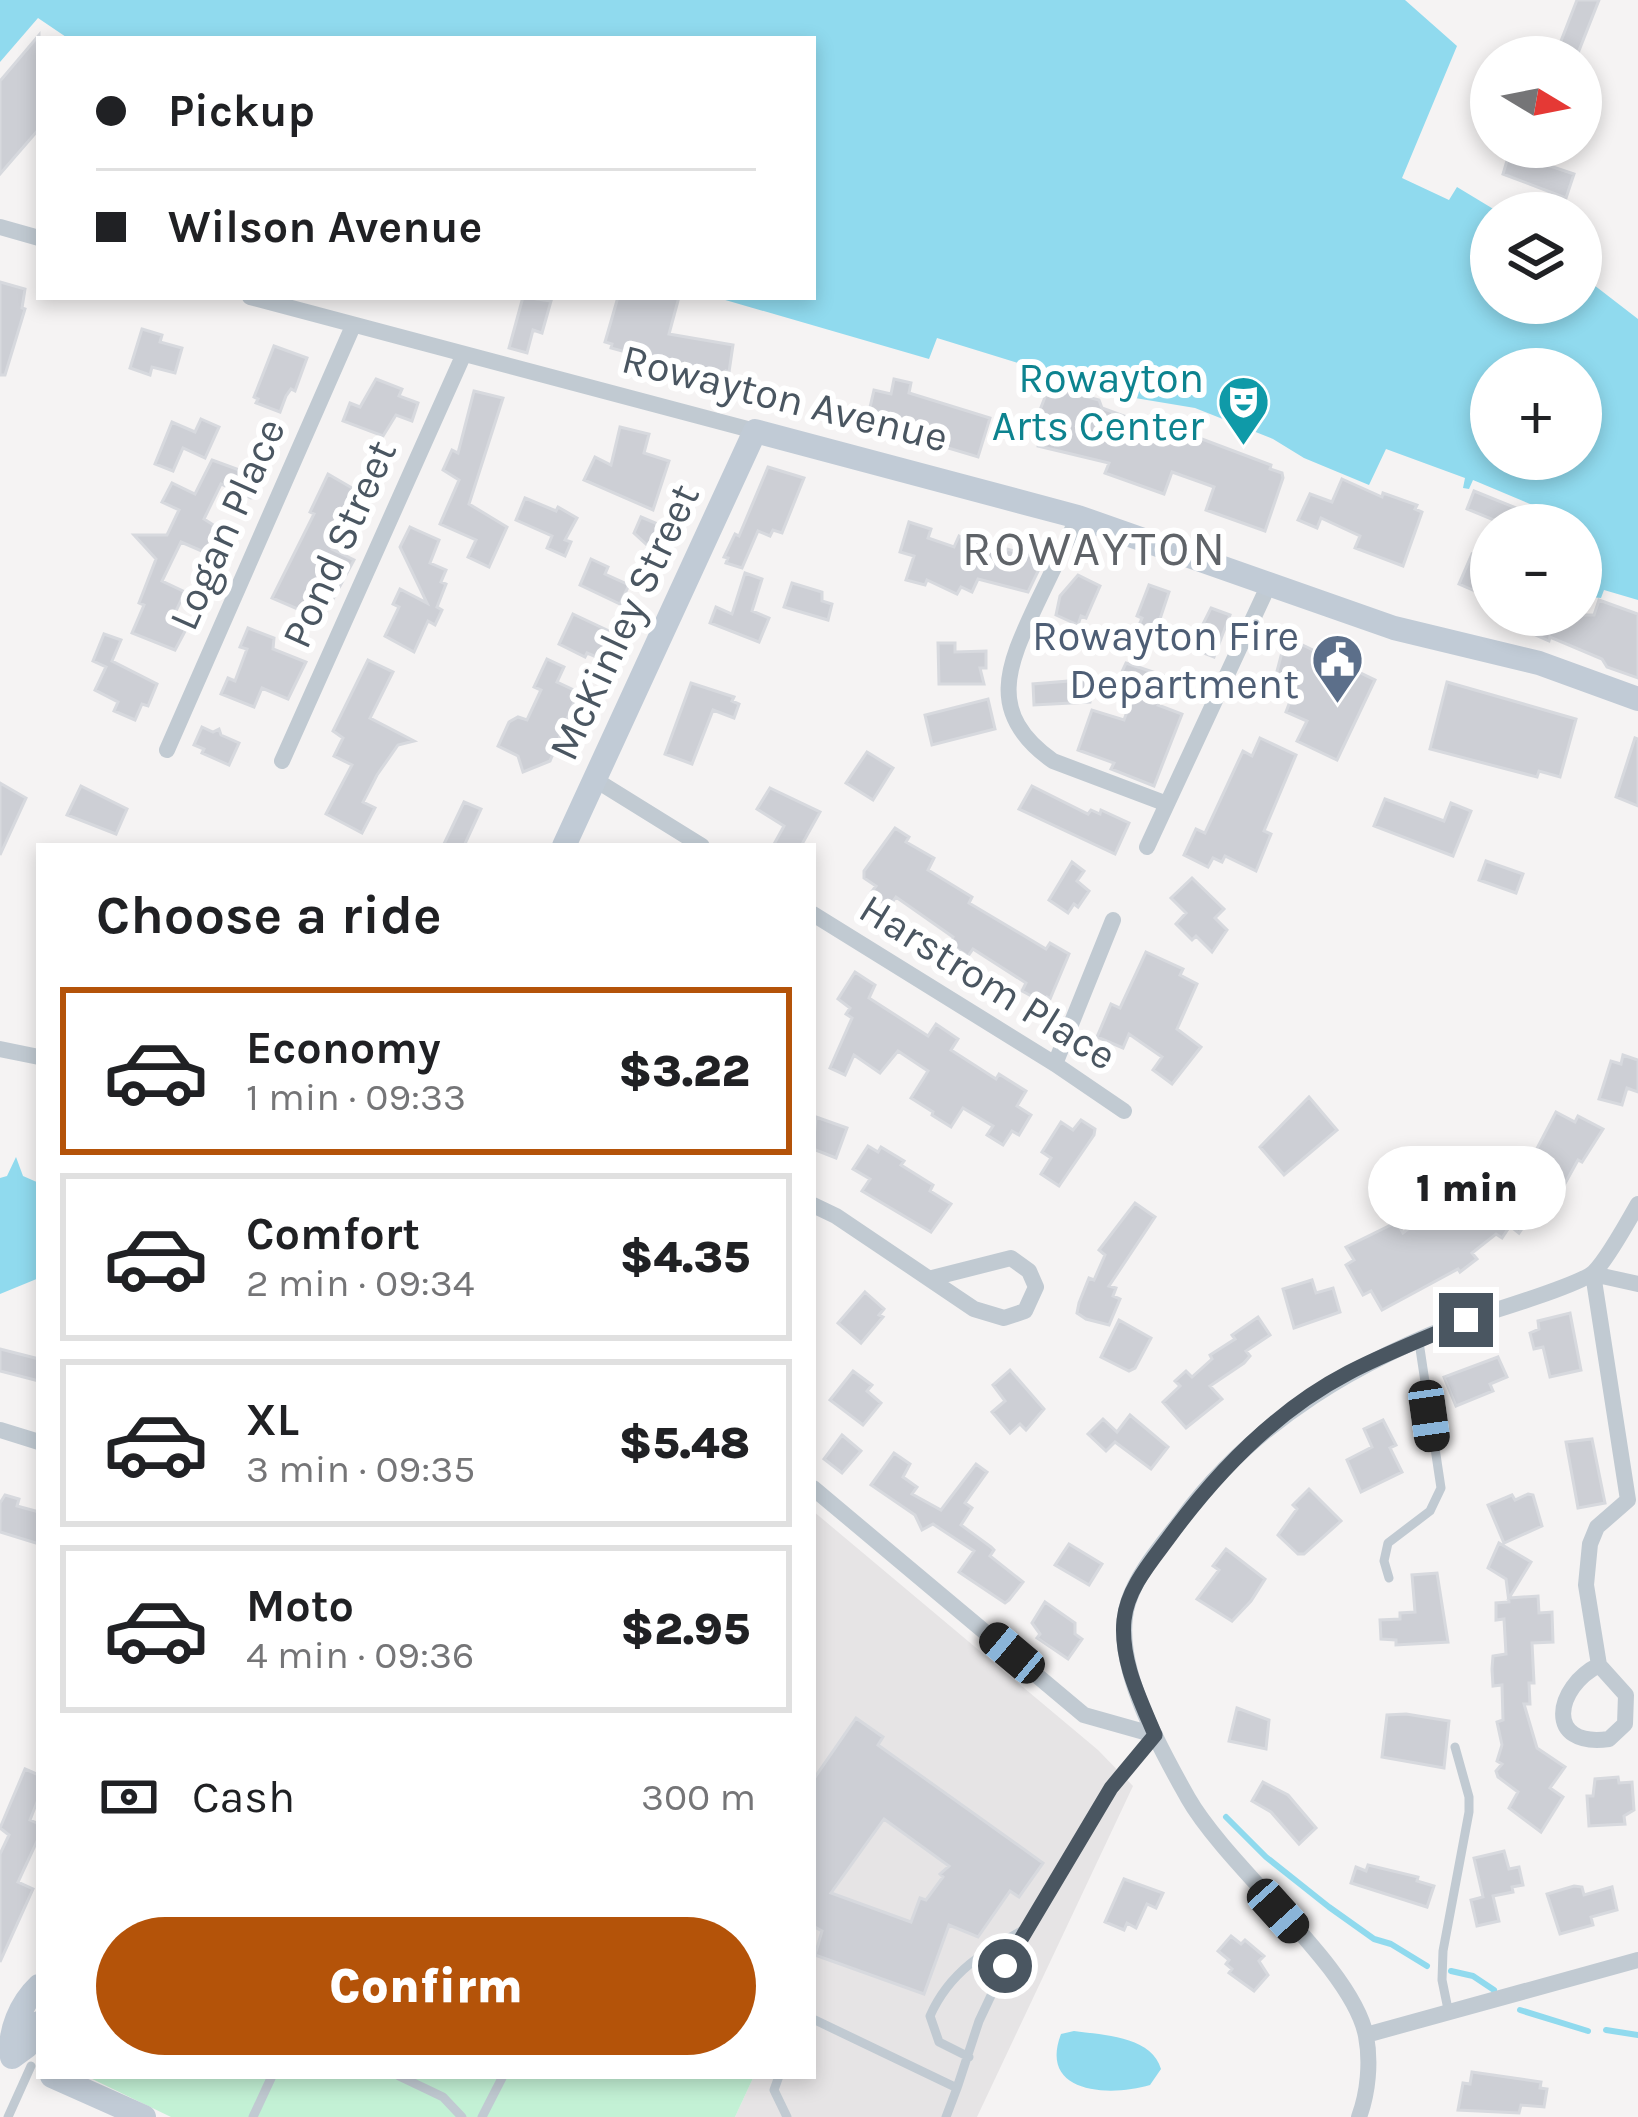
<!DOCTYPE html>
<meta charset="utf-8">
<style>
body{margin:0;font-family:Karla,sans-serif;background:#f2f2f2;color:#202124;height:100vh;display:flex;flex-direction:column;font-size:45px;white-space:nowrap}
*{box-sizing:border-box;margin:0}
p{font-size:39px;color:#757577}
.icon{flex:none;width:66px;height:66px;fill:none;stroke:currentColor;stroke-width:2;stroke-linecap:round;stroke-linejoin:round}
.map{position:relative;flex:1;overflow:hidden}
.sheet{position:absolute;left:36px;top:843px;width:780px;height:1236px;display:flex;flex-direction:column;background:#fff;border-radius:0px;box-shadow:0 6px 18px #0003}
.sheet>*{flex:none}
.banner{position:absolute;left:36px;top:36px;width:780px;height:264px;border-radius:0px;box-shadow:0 6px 18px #0003;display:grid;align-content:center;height:264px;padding:0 60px;background:#fff}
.needle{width:78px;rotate:100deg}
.tools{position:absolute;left:1470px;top:36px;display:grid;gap:24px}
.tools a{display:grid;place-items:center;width:132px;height:132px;border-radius:50%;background:#fff;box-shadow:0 6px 18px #0003;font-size:60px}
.end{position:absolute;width:54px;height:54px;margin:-27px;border:15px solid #4a5661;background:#fff;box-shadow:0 0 0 6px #fff}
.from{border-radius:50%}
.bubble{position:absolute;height:84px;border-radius:42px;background:#fff;box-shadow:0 6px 18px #0003;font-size:39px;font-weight:800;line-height:84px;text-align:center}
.car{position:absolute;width:36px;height:72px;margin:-36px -18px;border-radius:15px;box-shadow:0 0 9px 3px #0007;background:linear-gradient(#222 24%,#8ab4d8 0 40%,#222 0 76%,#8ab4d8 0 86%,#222 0)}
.banner b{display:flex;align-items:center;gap:42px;height:114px;font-size:45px}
.banner b+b{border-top:3px solid #e0e0e0}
.banner i{width:30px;height:30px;background:#202124}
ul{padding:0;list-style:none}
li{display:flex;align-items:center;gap:36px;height:168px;margin:0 24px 18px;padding:0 36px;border:6px solid #e0e0e0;border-radius:0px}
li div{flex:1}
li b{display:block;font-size:45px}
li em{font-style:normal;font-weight:800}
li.current{border-color:#b45309}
li>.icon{width:108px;height:108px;stroke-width:1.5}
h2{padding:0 60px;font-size:54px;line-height:144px}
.pay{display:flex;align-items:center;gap:30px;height:132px;padding:0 60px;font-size:45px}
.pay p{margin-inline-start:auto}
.button{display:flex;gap:24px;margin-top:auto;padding:24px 60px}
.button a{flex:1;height:138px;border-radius:72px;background:#b45309;color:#fff;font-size:48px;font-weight:800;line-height:138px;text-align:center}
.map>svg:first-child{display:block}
.education{fill:#e6e4e5}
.green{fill:#c3f1d5}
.water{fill:#90daee;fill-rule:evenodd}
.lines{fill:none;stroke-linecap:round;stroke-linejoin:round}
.stream{stroke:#90daee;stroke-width:6}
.building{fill:#cdcfd5;stroke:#d7d9de;stroke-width:3;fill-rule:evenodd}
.lane{stroke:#c1cad2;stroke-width:9}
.street{stroke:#c1cad2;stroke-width:16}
.secondary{stroke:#c1cbd6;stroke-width:24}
.route{stroke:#4a5661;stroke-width:15}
.labels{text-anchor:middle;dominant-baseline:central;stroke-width:12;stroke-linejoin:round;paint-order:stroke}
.culture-label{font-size:42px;fill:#0d838f;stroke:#fff;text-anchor:end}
.street-label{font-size:42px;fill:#4a5661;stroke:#fff}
.service-label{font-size:42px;fill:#4e5e75;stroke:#fff;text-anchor:end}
.quarter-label{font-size:48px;letter-spacing:3px;fill:#5f6368;stroke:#fff}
</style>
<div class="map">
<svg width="1638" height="2117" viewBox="0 0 1638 2117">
<rect width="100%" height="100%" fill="#f5f3f3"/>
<!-- education -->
<path class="education" d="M813,1511L1098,1750L1133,1786L977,2117H735L754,2076H813Z"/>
<!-- green -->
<path class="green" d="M86,2076H754L735,2117H171Z"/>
<!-- water -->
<path class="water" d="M0,0H1405L1457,46L1402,178L1449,200L1457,187L1500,213H1491V303H1581V275L1638,319V600L1604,590L1601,598L1581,596V525H1540L1542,509L1473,480L1469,489L1463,488L1465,478L1386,449L1369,485L1304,458L1273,439L1195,408L1129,397L937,338L929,359L715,297H813V39H69L38,18L0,62ZM1491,369H1581V459H1491Z
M16,1157L23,1176L39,1183V1278L0,1294V1178L7,1176Z
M1074,2031C1102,2035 1152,2036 1161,2069L1150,2085C1110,2097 1038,2094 1061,2034Z"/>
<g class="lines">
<!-- stream -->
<path class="stream" d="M1226,1817L1266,1857L1329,1907L1374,1939L1391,1944L1427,1966
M1451,1971L1473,1976L1494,1990
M1520,2010L1588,2031
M1606,2030L1638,2035"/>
</g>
<!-- building -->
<path class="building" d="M1577,0H1599L1578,53L1559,46Z
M39,35V129L0,174V81Z
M1511,147H1552L1547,165L1574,174L1566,198L1503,174Z
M0,282L25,289L22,308L25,309L5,375H0Z
M523,297L551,301L542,333L533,330L527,353L509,348Z
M618,297H679L669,334L733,345L729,372L726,371L723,383L663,374L666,363L611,348L612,344L605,342Z
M142,329L162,335L160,342L182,348L175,373L152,367L150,375L130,368Z
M274,346L307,358L295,391L291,389L286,396L280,412L256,403L258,399L254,397Z
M376,379L402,389L399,396L418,403L412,421L396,415L383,436L343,421L350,403L360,407Z
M894,379L911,383L909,393L990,418L978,457L925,441L928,433L868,416L874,390L891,394Z
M1054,388L1099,400L1102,408L1140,422L1142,418L1162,424L1271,465L1270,469L1282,473L1283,478L1265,531L1206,510L1214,487L1203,483L1172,472L1164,494L1105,473L1109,463L1038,446L1039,433L1035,432L1040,410L1045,397Z
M474,391L503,398L469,504L507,527L489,567L468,557L476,540L440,524L459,480L443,470L452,450L458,453Z
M201,419L219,427L205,458L183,448L173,471L155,464L172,422L195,432Z
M620,427L649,434L644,453L669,461L653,510L584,480L595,457L611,465Z
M212,460L264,479L255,497L251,498L221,484L204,519L229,535L218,558L181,542L162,581L185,592L175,613L191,620L175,650L132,633L144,605L139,603L156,559L134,535H167L179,510L162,502L172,483L195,494Z
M768,467L804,478L782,533L773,530L770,536L758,531L742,568L726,563L728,558L724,557L735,534L739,536Z
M328,474L359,492L332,549L354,560L325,614L303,603L300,610L272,598L314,514L310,512Z
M1342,479L1382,497L1383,493L1417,505L1415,509L1422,512L1403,566L1355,548L1360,536L1321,518L1317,528L1298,520L1310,494L1332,502Z
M1474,491L1526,512L1521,525H1506L1467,509Z
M525,498L556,511L558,507L577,518L565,540L571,542L565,556L547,548L552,536L516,520Z
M641,517L672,530L670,535L675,538L669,553L647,545L634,533Z
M909,522L931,529L928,538L954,547L959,536L1004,558L1007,549L1035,557L1033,562L1041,565L1028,592L978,579L972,592L961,587L957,594L927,580L925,585L906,580L914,556L900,552Z
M410,527L439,540L430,563L446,570L441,582L446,584L437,607L442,610L435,625L428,621L414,652L385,636L399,607L393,604L400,589L427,603L400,547Z
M1472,554L1491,562V598L1459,584Z
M591,559L608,567L605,574L629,585L620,604L580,585Z
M745,573L762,579L752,611L769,618L759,642L710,623L716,607L732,614Z
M1078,575L1100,586L1086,618L1081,616L1078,625L1056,615L1060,596Z
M792,583L822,592V601L832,604L828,620L784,607Z
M1149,585L1169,592L1156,631L1139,625L1142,618L1137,616Z
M1599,600L1638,614V678L1607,667L1602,659L1550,637L1549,641L1490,615H1594Z
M1211,608L1230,615L1214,657L1191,648Z
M573,614L611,632L599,658L587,653L585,657L559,644Z
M248,628L274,638L273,649L306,662L288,699L262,688L254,707L221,694L228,678L235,681L247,649L240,647Z
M104,634L121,640L112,661L157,684L148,706L142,704L135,720L114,711L118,702L95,690L106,667L93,661Z
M1286,637L1375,680L1337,760L1297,741L1307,721L1286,712L1297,683L1276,675Z
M938,643H955V652L986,651V668H980L984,684H939Z
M547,659L564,667L557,682L578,692L550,761L523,772L518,756L498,746L509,722L518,717L527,720L541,690L534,687Z
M368,660L393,672L370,718L414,741L398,745L377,775L363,802L375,808L362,833L326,814L352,765L334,756L343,738L333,731Z
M1126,663L1168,677L1158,705L1182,714L1154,786L1111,769L1114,763L1078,750L1092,710L1124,720L1136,687L1119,678Z
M1094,679L1090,702L1034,705L1033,684Z
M1447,682L1576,719L1560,777L1539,771L1537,777L1430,749Z
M691,683L734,697L732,701L739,704L734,718L713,710L692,764L665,754Z
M988,699L995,729L932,745L925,715Z
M202,727L213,732L219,729L221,735L239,743L229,765L202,753L204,749L194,745Z
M1260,738L1296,755L1264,831L1271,834L1256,871L1225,856L1222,862L1213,858L1208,867L1184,855L1196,829L1205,833L1243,751L1252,756Z
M1635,738L1638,739V806L1616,797Z
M867,752L893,768L873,800L846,783Z
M0,783L26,798L0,855Z
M81,786L127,809L116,834L67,815Z
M1032,786L1088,814L1091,810L1100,814L1101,810L1129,823L1115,854L1019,809Z
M770,788L820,812L801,846H773L784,826L757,809Z
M1385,799L1444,821L1451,803L1471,811L1453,856L1374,826Z
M464,802L481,809L464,846H443Z
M895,828L909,837L906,842L934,858L928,870L972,897L969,903L1046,949L1050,943L1069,954L1050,999L1047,997L1044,1003L1022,991L1026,983L973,949L968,956L949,944L953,937L896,897L889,907L870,894L876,886L864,878V871Z
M1486,861L1523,874L1516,893L1479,880Z
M1072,862L1084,871L1077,881L1089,891L1078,907L1074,904L1068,913L1049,900Z
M1192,878L1224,909L1215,918L1227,930L1212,952L1196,936L1192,940L1176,924L1186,913L1171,898Z
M1146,952L1183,969L1180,975L1197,984L1177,1029L1201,1047L1172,1084L1153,1070L1162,1057L1129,1034L1123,1048L1097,1037L1111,1004L1120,1008Z
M855,972L875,985L869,998L928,1036L936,1024L958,1039L951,1050L996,1079L999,1074L1026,1091L1017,1106L1031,1115L1019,1135L1012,1131L1003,1145L987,1135L993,1126L963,1108L951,1127L932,1115L933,1112L911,1098L928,1071L898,1051L880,1073L854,1055L845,1075L830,1068L852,1018L846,1014L850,1008L838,999Z
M1623,1055L1638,1060V1092L1627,1088L1622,1105L1599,1099L1611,1061L1621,1064Z
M1309,1097L1337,1130L1284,1175L1260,1147Z
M1556,1112L1575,1122L1578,1116L1603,1129L1582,1162L1578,1160L1557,1198L1547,1193L1519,1233L1510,1226L1502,1238L1496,1234L1472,1253L1477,1259L1460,1272L1458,1269L1382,1310L1371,1291L1363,1295L1346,1265L1354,1260L1346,1247L1397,1222L1403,1233L1437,1205L1448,1219L1455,1213L1458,1217L1485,1181L1490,1185L1508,1148L1531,1160Z
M816,1117L847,1128L836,1158L813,1149Z
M1081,1120L1095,1129L1094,1135L1059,1186L1041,1174L1051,1158L1042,1152L1061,1122L1073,1130Z
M868,1146L878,1152L881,1147L904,1161L901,1165L933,1185L930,1191L951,1204L931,1232L862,1191L870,1179L853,1169Z
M1135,1203L1155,1217L1109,1286L1116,1288L1113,1296L1120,1299L1109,1325L1086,1319L1077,1313L1079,1303L1089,1278L1094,1280L1105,1255L1099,1250Z
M1312,1280L1316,1293L1333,1288L1340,1312L1294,1328L1283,1289Z
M865,1292L884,1309L879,1315L883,1317L861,1343L838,1323Z
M1570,1313L1581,1370L1550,1377L1543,1347L1534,1349L1530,1333L1539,1329L1538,1321Z
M1258,1317L1270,1335L1246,1351L1250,1356L1244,1363L1210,1386L1222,1399L1186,1428L1163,1402L1180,1386L1175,1381L1186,1371L1192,1377L1212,1359L1210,1355L1235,1339L1232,1335Z
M1119,1320L1151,1338L1135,1368L1129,1371L1101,1357Z
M0,1349L39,1359V1381L0,1371Z
M1498,1357L1507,1377L1490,1384L1493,1391L1456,1406L1444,1377Z
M1010,1370L1044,1409L1026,1430L1020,1424L1010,1433L992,1412L1005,1401L993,1385Z
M853,1371L872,1385L867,1391L881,1403L863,1425L830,1400Z
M1130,1415L1168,1447L1151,1469L1115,1442L1106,1451L1088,1434L1103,1419L1117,1432Z
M1383,1420L1396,1445L1390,1448L1402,1472L1361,1492L1347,1460L1372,1447L1364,1429Z
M842,1435L861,1451L842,1473L824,1459Z
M1592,1439L1605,1503L1578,1508L1566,1442Z
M894,1453L910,1464L903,1477L917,1487L912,1494L941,1510L976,1464L987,1472L965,1503L972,1508L961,1525L991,1547L994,1550L990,1556L1023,1582L1009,1600L1005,1603L959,1572L974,1551L933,1524L922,1530L915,1515L871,1485Z
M1309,1489L1341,1521L1304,1554H1298L1278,1535L1297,1509L1293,1505Z
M1528,1494L1533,1495L1542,1526L1504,1543L1488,1505L1512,1495L1515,1500Z
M5,1495L19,1499L17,1506L39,1512V1544L0,1532V1503Z
M1499,1543L1531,1562L1509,1598L1538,1596L1539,1613L1552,1612L1553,1642L1532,1643L1534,1683H1529L1530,1704H1524L1537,1748L1565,1767L1550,1788L1563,1797L1541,1832L1509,1808L1518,1792L1498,1777L1496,1771L1502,1764L1497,1761L1502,1745L1497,1722L1503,1720L1502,1685L1493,1686L1492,1669L1493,1656L1506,1654L1504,1619L1496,1620V1603L1509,1602L1506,1579L1488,1568Z
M1069,1544L1102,1564L1089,1585L1055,1565Z
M1226,1549L1265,1579L1251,1601L1232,1621L1197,1599L1219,1570L1213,1566Z
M1437,1573L1448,1642L1396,1645V1640L1381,1639L1380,1620L1400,1619V1613L1415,1612L1412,1575Z
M1045,1602L1075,1623V1634L1082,1639L1068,1659L1037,1638L1040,1634L1032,1623Z
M1237,1708L1269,1720L1266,1749L1229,1741Z
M1406,1714L1449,1721L1444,1768L1382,1757L1387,1715Z
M856,1718L883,1737L878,1745L1043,1863L1019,1897L1010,1891L978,1937L949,1925L924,1994L815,1955L822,1931L813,1926V1780ZM884,1819L949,1866L940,1874L943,1877L926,1900L920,1898L911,1922L831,1893Z
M25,1769L39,1775V1797L30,1820L39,1824V1837L18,1882L33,1889L0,1962V1854L9,1835L0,1828Z
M1618,1777L1619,1783L1632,1782L1634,1810L1624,1816L1625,1824L1589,1826L1587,1796H1593L1595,1779Z
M1263,1782L1288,1795L1316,1828L1299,1844L1271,1812L1252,1801Z
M1504,1851L1509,1869L1519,1867L1523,1885L1512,1887L1513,1892L1493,1896L1499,1921L1477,1926L1471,1900L1483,1897L1474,1858Z
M1368,1865L1418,1877L1417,1881L1434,1886L1427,1907L1351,1883L1356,1867L1366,1871Z
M1124,1879L1163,1893L1156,1908L1147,1904L1136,1928L1127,1923L1124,1930L1105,1922Z
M1574,1886L1582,1887L1584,1895L1612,1887L1617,1910L1591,1917L1593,1925L1560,1934L1547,1894Z
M1231,1936L1241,1944L1245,1940L1264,1956L1259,1961L1268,1975L1254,1991L1229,1973L1232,1969L1226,1964L1229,1960L1218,1951Z
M1472,2072L1541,2082L1540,2088L1547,2089L1544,2107L1521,2105L1519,2113L1458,2110L1463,2083L1470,2084Z"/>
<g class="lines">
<!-- lane -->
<path class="lane" d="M1389,1578L1384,1561L1388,1543L1430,1511L1441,1488L1419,1342
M1449,2014L1442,1980L1443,1951L1469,1812V1797L1455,1747
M813,2019L957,2088L979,2021L1005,1966L1111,1788L1155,1735
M969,2057L939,2042L930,2016C950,1971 984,1952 1025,1929
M399,2076L443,2097L462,2117
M779,2076L774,2090L787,2117
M8,2117L31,2066
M253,2117L272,2076
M482,2117L503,2076
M946,2117L957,2088"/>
<!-- street -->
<path class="street" d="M0,227L39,238
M250,297L755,431
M1078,517C1065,545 1051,574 1037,603C1008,665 985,713 1053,761L1167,804
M167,750L353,326
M282,761L463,356
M594,779L702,846
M1147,847L1270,582
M813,914L1055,1064L1124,1111
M0,1049L39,1057
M1055,1064L1113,920
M813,1205L836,1216L974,1309L1004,1318L1025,1311L1036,1287L1029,1271L1011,1258L932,1278
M0,1430L39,1442
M813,1488L1084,1715L1155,1735
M1628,1500L1593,1274L1638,1284
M1599,1665C1555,1687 1544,1748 1609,1739L1625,1724L1626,1695L1599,1665L1586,1585L1590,1544L1597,1527L1628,1500
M1366,2035L1638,1960
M1359,2117C1368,2093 1371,2062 1366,2036C1353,1967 1228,1868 1188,1798C1160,1748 1110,1662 1128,1603C1137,1573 1162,1545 1181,1520C1254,1420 1361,1359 1475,1317C1498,1309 1580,1285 1594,1272C1606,1261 1629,1220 1638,1204"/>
<!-- secondary -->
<path class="secondary" d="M564,846L755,431L1078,517L1394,628L1539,663L1638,699
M12,2057C8,2032 21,2003 39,1986
M12,2057L27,2046L39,2023
M52,2076L144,2117"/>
</g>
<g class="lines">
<!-- route -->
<path class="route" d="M1005,1966L1111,1788L1155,1735C1140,1699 1120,1660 1124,1620C1127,1590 1149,1564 1167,1540C1215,1474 1275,1411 1348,1373C1386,1353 1427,1338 1466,1320"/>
</g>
<!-- icons -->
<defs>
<symbol id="theatre-pin" viewBox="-11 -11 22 30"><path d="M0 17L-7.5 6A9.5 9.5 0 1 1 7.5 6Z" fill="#0f9aa8" stroke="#fff"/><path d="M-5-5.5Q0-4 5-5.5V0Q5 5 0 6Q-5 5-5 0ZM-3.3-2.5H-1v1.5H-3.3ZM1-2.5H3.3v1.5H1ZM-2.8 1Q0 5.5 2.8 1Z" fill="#fff"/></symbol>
<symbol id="civic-pin" viewBox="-11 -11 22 30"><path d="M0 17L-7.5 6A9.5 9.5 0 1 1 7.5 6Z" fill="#5c6f8a" stroke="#fff"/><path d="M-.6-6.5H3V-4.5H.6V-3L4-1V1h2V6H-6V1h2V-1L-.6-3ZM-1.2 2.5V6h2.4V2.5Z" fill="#fff"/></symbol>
</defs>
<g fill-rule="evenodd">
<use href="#theatre-pin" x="1214" y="372" width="59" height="81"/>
<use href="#civic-pin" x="1308" y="630" width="59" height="81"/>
</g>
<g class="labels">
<!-- culture labels -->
<g class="culture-label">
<text x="1204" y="378">Rowayton<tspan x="1204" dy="48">Arts Center</tspan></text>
</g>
<!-- street labels -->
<g class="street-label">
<text transform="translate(785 398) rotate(14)">Rowayton Avenue</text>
<text transform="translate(227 524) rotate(-66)">Logan Place</text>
<text transform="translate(339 544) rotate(-66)">Pond Street</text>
<text transform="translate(624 622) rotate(-65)">McKinley Street</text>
<text transform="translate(988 982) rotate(32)">Harstrom Place</text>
</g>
<!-- service labels -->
<g class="service-label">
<text x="1299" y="636">Rowayton Fire<tspan x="1299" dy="48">Department</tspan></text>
</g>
<!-- quarter labels -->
<g class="quarter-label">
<text x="1095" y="549">ROWAYTON</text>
</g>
</g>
</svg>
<div class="tools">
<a><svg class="needle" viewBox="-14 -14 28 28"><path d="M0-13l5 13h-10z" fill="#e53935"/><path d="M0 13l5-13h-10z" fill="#757577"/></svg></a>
<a><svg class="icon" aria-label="layers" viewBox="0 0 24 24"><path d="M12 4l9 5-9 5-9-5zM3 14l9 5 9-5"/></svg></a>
<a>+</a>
<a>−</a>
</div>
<i class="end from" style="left:1005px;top:1966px"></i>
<i class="end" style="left:1466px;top:1320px"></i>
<div class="bubble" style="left:1368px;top:1146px;width:198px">1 min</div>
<i class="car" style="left:1429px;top:1416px;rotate:172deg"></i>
<i class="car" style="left:1012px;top:1653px;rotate:310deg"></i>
<i class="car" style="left:1278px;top:1911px;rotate:138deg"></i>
<div class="banner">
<b><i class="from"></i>Pickup</b>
<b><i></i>Wilson Avenue</b>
</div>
<section class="sheet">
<h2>Choose a ride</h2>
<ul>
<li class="current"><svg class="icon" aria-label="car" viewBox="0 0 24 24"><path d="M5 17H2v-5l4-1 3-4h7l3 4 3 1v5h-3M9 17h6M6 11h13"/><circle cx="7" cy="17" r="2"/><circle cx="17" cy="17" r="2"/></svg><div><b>Economy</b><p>1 min · 09:33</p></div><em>$3.22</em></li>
<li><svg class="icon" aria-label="car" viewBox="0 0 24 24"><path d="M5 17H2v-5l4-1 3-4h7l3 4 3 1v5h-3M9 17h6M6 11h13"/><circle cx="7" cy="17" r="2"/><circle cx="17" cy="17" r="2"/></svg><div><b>Comfort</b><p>2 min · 09:34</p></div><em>$4.35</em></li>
<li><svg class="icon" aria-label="car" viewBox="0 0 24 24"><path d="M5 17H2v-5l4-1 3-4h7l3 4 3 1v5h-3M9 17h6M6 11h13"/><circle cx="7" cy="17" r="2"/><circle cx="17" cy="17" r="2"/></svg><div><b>XL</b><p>3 min · 09:35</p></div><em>$5.48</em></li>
<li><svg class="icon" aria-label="car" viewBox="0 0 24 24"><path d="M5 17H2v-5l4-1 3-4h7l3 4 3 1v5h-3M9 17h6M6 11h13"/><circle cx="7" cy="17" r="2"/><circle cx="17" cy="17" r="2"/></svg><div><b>Moto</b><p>4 min · 09:36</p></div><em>$2.95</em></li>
</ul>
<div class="pay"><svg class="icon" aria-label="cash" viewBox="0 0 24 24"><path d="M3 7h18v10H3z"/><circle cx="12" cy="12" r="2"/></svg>Cash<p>300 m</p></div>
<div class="button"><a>Confirm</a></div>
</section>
</div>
